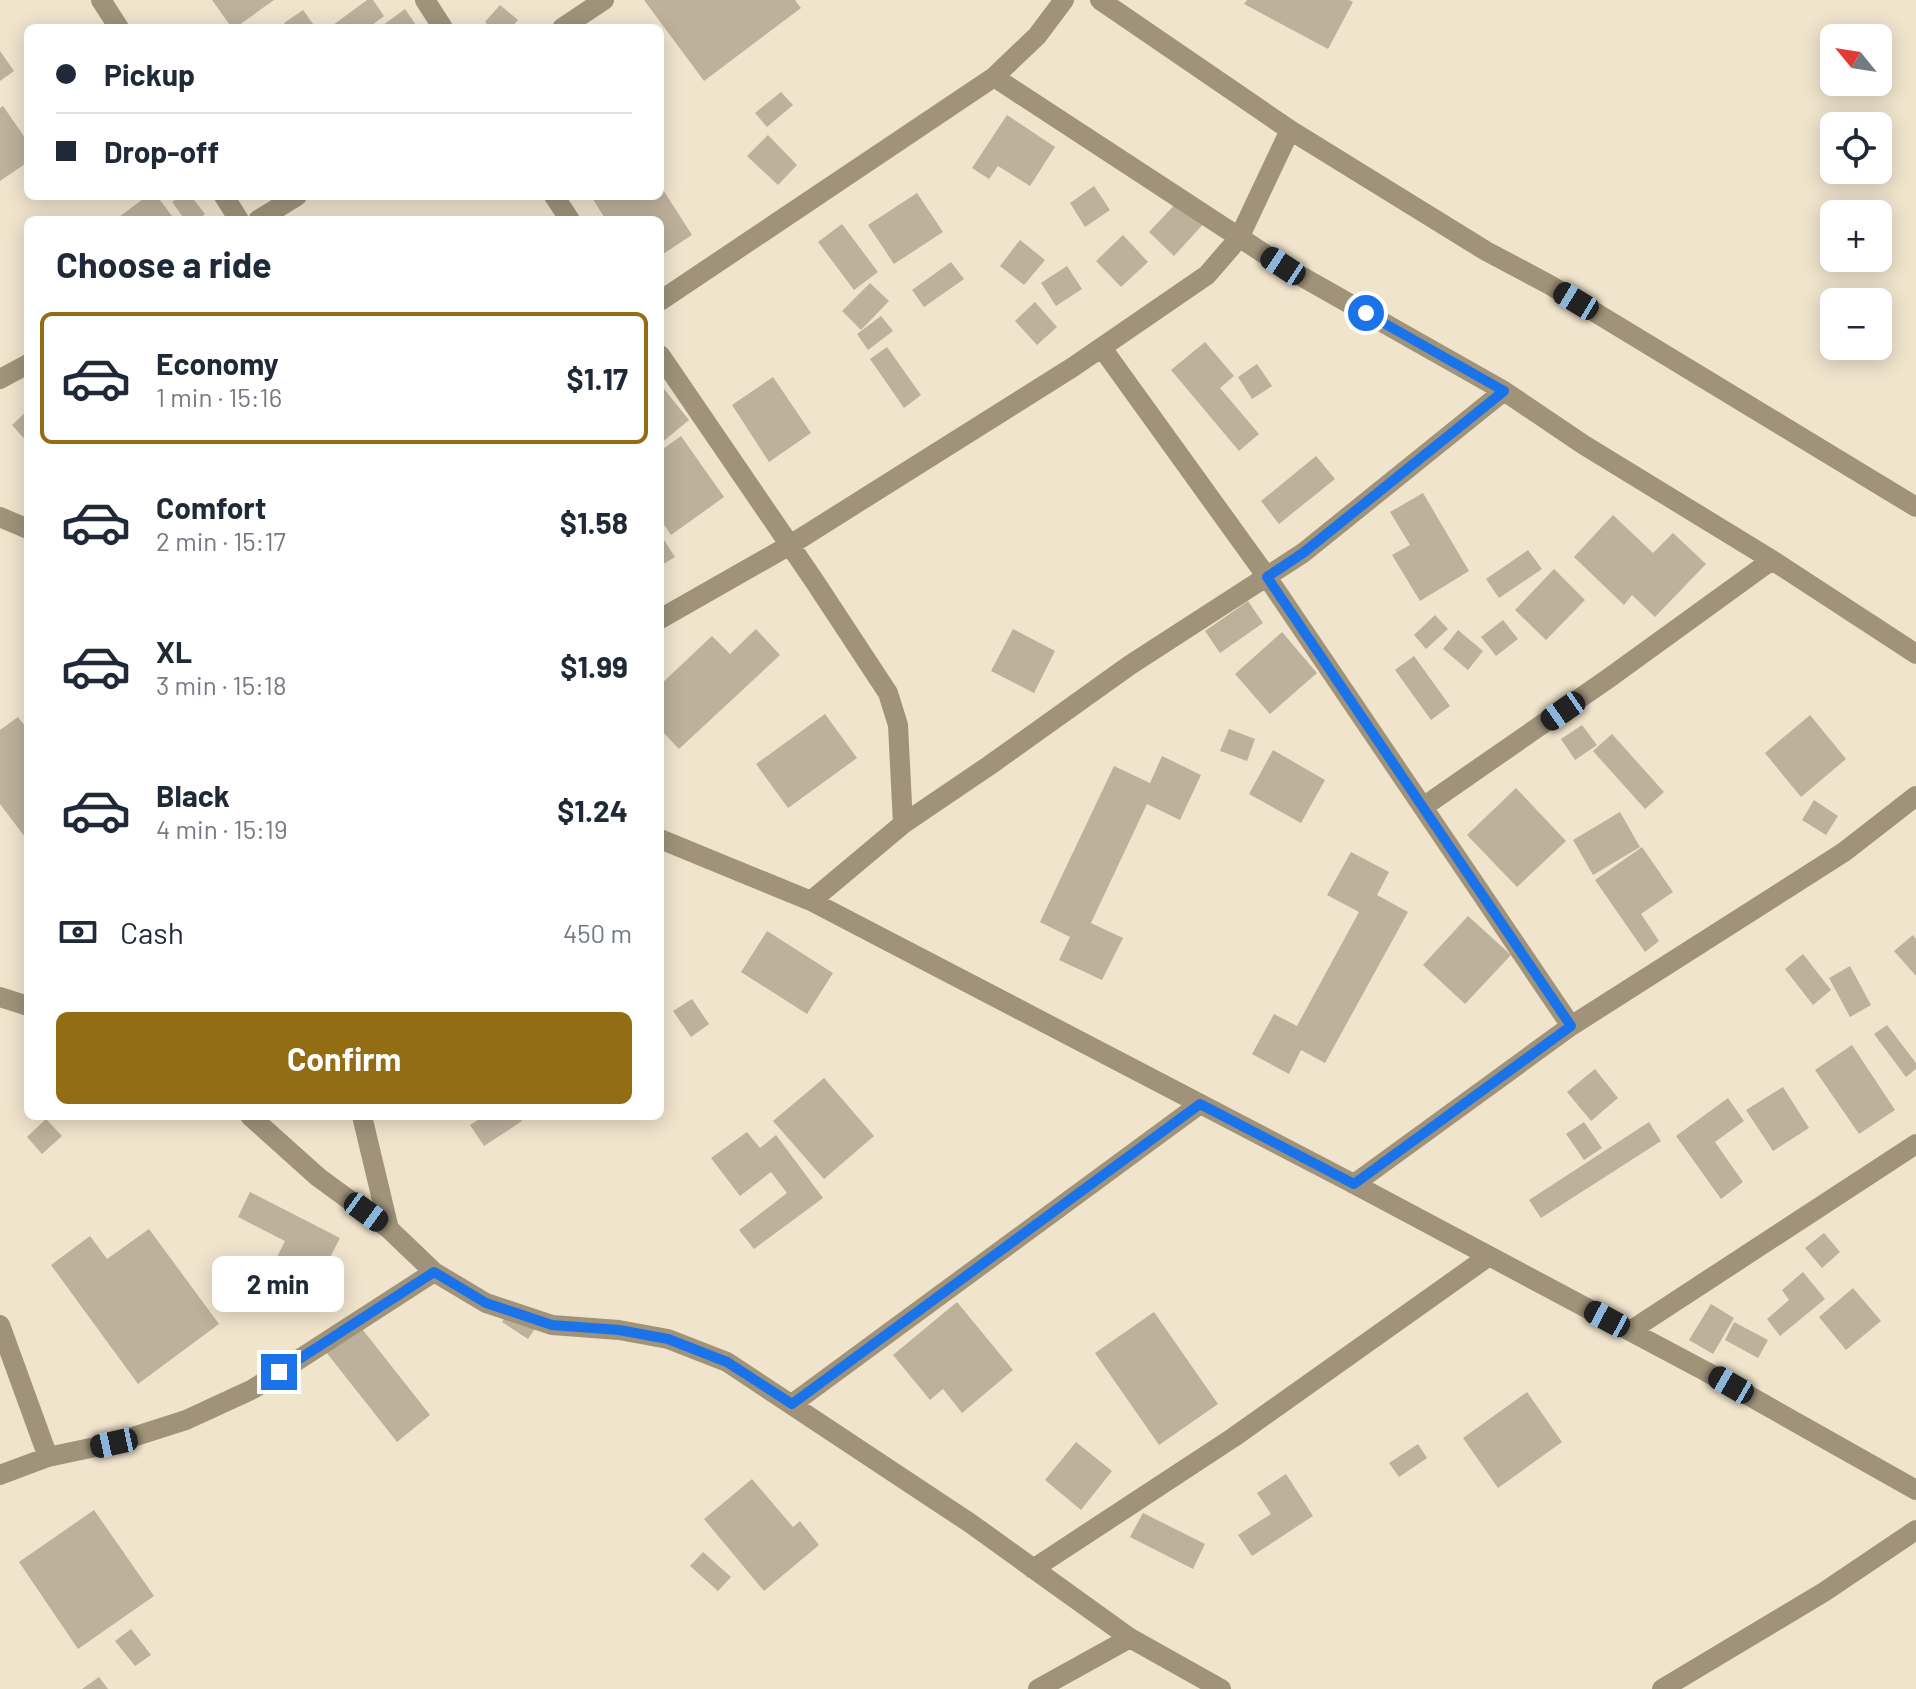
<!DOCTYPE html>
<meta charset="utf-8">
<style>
body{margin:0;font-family:Barlow,sans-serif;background:#f2f2f3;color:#1f2937;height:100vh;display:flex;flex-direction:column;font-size:30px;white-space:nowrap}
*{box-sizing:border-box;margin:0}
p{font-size:26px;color:#747a83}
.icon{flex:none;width:44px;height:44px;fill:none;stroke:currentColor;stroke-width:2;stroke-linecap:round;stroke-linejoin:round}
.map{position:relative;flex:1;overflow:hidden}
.drawer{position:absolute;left:24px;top:216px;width:640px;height:904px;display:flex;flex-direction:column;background:#fff;border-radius:12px;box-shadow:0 4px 20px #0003}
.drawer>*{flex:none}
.hud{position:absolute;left:24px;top:24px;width:640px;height:176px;border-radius:12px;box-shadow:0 4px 20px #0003;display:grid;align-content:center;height:176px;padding:0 32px;background:#fff}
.needle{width:52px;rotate:300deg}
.tools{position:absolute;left:1820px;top:24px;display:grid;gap:16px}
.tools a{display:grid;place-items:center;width:72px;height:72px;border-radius:12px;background:#fff;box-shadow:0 4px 20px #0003;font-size:40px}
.end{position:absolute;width:36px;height:36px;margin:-18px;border:10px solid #1a73e8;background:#fff;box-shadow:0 0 0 4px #fff}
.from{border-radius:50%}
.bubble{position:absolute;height:56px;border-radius:12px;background:#fff;box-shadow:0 4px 20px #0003;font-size:26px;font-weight:700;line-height:56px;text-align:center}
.car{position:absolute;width:24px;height:48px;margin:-24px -12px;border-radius:10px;box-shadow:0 0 6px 2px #0007;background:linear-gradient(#222 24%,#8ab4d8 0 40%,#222 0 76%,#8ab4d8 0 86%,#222 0)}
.hud b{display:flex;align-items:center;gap:28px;height:76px;font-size:30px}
.hud b+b{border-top:2px solid #e0e1e3}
.hud i{width:20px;height:20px;background:#1f2937}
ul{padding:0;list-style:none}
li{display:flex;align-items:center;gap:24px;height:132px;margin:0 16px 12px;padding:0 16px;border:4px solid transparent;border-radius:12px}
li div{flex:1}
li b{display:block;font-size:30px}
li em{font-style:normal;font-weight:700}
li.on{border-color:#926d14}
li>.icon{width:72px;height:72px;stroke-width:1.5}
h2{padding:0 32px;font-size:36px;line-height:96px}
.pay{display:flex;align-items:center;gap:20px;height:88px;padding:0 32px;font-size:30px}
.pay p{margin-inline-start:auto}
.cta{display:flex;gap:16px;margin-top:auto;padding:16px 32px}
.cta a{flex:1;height:92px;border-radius:12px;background:#926d14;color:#fff;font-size:32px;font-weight:700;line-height:92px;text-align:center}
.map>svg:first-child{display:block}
.building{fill:#bdb19b}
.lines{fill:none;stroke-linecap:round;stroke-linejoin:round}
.minor{stroke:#a0937a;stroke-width:20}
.route{stroke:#1a73e8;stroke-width:10}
</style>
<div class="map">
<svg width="1916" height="1689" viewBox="0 0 1916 1689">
<rect width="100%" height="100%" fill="#f0e4cd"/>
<!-- building -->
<path class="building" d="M212,0H274L235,28H232Z
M367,0H373L384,16L368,28H329Z
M644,0H795L801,8L704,81Z
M1247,0H1349L1353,2L1328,49L1244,4Z
M500,5L518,20L511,28H491L485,22Z
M405,9L418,28H379Z
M303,10L316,28H288L284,23Z
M0,51L14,71L0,81Z
M781,92L793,105L767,127L755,113Z
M3,106L28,142V162L0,181V108Z
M1007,115L1055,147L1030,186L998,166L989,179L972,168Z
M768,135L797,165L778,185L747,156Z
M660,185L692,235L660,256V220H606L591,196H660Z
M1094,186L1110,210L1085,227L1070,203Z
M917,193L943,232L894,264L868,225Z
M147,196H157L175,220H115Z
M181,196H191L205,214L198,220H185L172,202Z
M1182,197L1207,220L1174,256L1149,232Z
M842,224L878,272L854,290L818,242Z
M1123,235L1148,262L1121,287L1096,261Z
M1020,240L1045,260L1024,285L1000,266Z
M951,262L964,279L924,307L912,290Z
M1067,266L1082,289L1056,306L1041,283Z
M870,283L889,301L861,330L842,311Z
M1035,302L1057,327L1037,345L1015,321Z
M881,316L893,331L868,350L857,334Z
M1205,342L1234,376L1220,388L1259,434L1239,451L1171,370Z
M887,347L921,395L904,408L870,359Z
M1257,364L1272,386L1252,399L1238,377Z
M773,377L811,433L769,462L732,405Z
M660,384L689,420L660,444Z
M28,410V443L12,425Z
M681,436L724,497L671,535L660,519V451Z
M1316,456L1335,479L1279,524L1261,501Z
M1423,493L1469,571L1420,601L1392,555L1410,545L1390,512Z
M1613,515L1653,553L1673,533L1706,564L1655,617L1632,595L1624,605L1574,557Z
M660,534L675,557L660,566Z
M1528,550L1542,569L1499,598L1486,579Z
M1554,569L1585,600L1546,640L1515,610Z
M1248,601L1263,623L1220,653L1205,631Z
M1435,615L1448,629L1426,649L1414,635Z
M1503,620L1518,639L1496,656L1481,637Z
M756,629L780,655L679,749L660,729V685L712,636L730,654Z
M1013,629L1055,651L1034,693L991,671Z
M1458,630L1483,651L1468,670L1443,649Z
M1282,632L1317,673L1270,714L1235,674Z
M1414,656L1450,706L1431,720L1395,670Z
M825,714L857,758L788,808L756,764Z
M1810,715L1846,759L1801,797L1765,753Z
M18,717L28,730V841L0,804V730Z
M1582,725L1597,745L1575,760L1561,739Z
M1229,729L1255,739L1247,761L1220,751Z
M1612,734L1664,792L1645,809L1593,751Z
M1273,750L1325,780L1301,823L1249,794Z
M1162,756L1201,775L1180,820L1147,804L1091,923L1123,938L1102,980L1059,960L1070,937L1040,922L1114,766L1150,783Z
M1516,788L1566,841L1517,887L1467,835Z
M1814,800L1838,816L1826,835L1802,820Z
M1620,812L1640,847L1593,875L1573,840Z
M1642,847L1673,892L1641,914L1659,941L1645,952L1595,880Z
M1351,852L1389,872L1377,895L1408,912L1325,1063L1301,1050L1289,1074L1252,1054L1274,1014L1297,1026L1359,912L1327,895Z
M1468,916L1511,955L1465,1004L1423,965Z
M767,931L833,973L807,1014L741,972Z
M1913,935L1916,939V976L1894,951Z
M1803,954L1831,990L1813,1005L1785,969Z
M1850,966L1871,1005L1850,1017L1829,978Z
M692,999L709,1024L691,1037L673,1011Z
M1887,1025L1916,1063V1069L1906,1077L1874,1034Z
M1852,1045L1895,1110L1859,1134L1815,1070Z
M1595,1069L1618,1098L1591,1121L1567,1092Z
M824,1078L874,1136L824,1179L773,1121Z
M1783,1087L1809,1128L1773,1151L1746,1110Z
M1728,1098L1744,1121L1715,1142L1743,1182L1721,1199L1676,1136Z
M484,1116H519L522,1121L484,1146L470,1125Z
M46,1119L62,1136L42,1154L27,1137Z
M1584,1122L1602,1148L1584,1160L1566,1134Z
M1649,1122L1661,1141L1541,1218L1529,1200Z
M747,1132L760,1148L776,1135L823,1198L754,1249L739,1230L787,1193L771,1172L740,1196L711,1158Z
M250,1192L340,1238L316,1285L274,1263L285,1241L238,1217Z
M149,1229L219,1324L138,1384L51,1265L90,1236L107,1259Z
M1824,1233L1840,1252L1822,1268L1805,1248Z
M1803,1272L1825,1299L1780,1336L1767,1319L1789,1300L1782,1290Z
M1853,1288L1881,1321L1846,1350L1819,1317Z
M957,1302L1013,1370L962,1413L943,1389L930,1400L893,1355Z
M1711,1304L1734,1318L1713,1354L1689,1340Z
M511,1308L538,1324L528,1339L502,1322Z
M1154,1312L1218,1404L1159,1445L1095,1353Z
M1734,1322L1768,1340L1758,1358L1725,1340Z
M359,1325L430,1415L397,1442L326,1352Z
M1527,1392L1562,1442L1498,1488L1463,1438Z
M1076,1442L1112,1471L1081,1510L1045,1480Z
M1418,1444L1427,1458L1399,1477L1389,1463Z
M1286,1474L1313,1516L1252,1556L1238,1535L1271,1514L1257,1493Z
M752,1479L793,1527L800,1521L819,1545L764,1591L704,1519Z
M94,1510L154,1596L78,1649L19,1562Z
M1143,1513L1205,1544L1193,1569L1130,1537Z
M703,1552L731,1577L718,1591L690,1566Z
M131,1629L151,1655L135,1666L115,1641Z
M99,1677L108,1689H82Z"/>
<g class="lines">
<!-- minor -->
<path class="minor" d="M101,0L119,28
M425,0L443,28
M1100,0L1290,130L1486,251L1550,285L1916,507
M562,28L604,0
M994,77L1283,266L1504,391L1584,445L1772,560L1916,654
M224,196L239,220
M554,196L570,220
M258,220L297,196
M660,301L994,77L1037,36L1064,0
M1102,348L1267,577L1571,1026
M660,355L815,582L888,693L898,725L903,824
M0,379L28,364
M0,517L28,529
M660,619L790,545L1073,367L1207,275L1239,238L1290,130
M1423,807L1609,678L1772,560
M660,839L811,901L1354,1184L1705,1371L1916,1490
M811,901L903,824L990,765L1130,665L1303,553L1504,391
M0,997L28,1006
M250,1116L318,1177L389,1229L434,1272L486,1303L552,1325L619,1330L668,1339L727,1362L970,1523L1130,1638L1221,1689
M362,1116L389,1229
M1354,1184L1571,1026L1844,852L1916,796
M0,1325L48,1457
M1630,1331L1916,1144
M792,1404L1200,1104
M0,1475L48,1457L114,1443L186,1420L253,1389L434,1272
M1033,1569L1234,1437L1489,1256
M1038,1689L1130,1638
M1662,1689L1824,1592L1916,1530"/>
</g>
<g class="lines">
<!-- route -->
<path class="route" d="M279,1372L434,1272L486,1303L552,1325L619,1330L668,1339L727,1362L792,1404L1200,1104L1354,1184L1571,1026L1267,577L1303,553L1504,391L1366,313"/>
</g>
</svg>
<div class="tools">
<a><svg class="needle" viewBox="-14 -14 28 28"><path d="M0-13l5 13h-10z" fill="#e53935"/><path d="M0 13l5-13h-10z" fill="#747a83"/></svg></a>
<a><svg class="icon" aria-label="locate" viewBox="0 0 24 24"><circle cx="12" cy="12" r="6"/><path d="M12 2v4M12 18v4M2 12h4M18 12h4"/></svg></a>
<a>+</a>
<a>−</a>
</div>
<i class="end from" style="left:1366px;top:313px"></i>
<i class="end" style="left:279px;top:1372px"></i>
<div class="bubble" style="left:212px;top:1256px;width:132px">2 min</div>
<i class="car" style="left:1283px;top:266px;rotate:303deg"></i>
<i class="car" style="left:1576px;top:301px;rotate:301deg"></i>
<i class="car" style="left:1563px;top:711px;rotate:235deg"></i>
<i class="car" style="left:366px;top:1212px;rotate:126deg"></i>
<i class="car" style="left:1607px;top:1319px;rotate:298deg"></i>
<i class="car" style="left:1731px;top:1385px;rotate:300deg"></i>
<i class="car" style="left:114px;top:1443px;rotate:258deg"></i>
<div class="hud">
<b><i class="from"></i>Pickup</b>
<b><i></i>Drop-off</b>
</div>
<section class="drawer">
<h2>Choose a ride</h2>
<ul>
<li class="on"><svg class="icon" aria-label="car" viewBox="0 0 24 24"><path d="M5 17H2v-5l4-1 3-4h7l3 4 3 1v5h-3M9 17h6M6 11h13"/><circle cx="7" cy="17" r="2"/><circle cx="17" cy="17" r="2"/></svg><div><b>Economy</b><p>1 min · 15:16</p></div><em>$1.17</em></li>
<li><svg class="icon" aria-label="car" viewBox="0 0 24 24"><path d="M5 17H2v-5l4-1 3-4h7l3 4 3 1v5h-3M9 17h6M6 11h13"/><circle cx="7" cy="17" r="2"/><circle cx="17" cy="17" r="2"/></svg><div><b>Comfort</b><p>2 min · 15:17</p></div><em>$1.58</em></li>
<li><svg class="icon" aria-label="car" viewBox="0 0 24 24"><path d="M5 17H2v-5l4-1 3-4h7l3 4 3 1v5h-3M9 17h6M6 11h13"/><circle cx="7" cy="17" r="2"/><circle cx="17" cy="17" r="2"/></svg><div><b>XL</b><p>3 min · 15:18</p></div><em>$1.99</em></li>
<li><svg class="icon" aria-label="car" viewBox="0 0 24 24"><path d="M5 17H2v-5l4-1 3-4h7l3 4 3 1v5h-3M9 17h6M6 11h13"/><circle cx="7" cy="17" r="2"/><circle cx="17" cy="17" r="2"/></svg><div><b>Black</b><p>4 min · 15:19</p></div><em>$1.24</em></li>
</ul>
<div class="pay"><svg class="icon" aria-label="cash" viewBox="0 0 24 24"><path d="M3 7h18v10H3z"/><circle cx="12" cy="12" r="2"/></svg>Cash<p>450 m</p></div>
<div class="cta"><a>Confirm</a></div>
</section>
</div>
